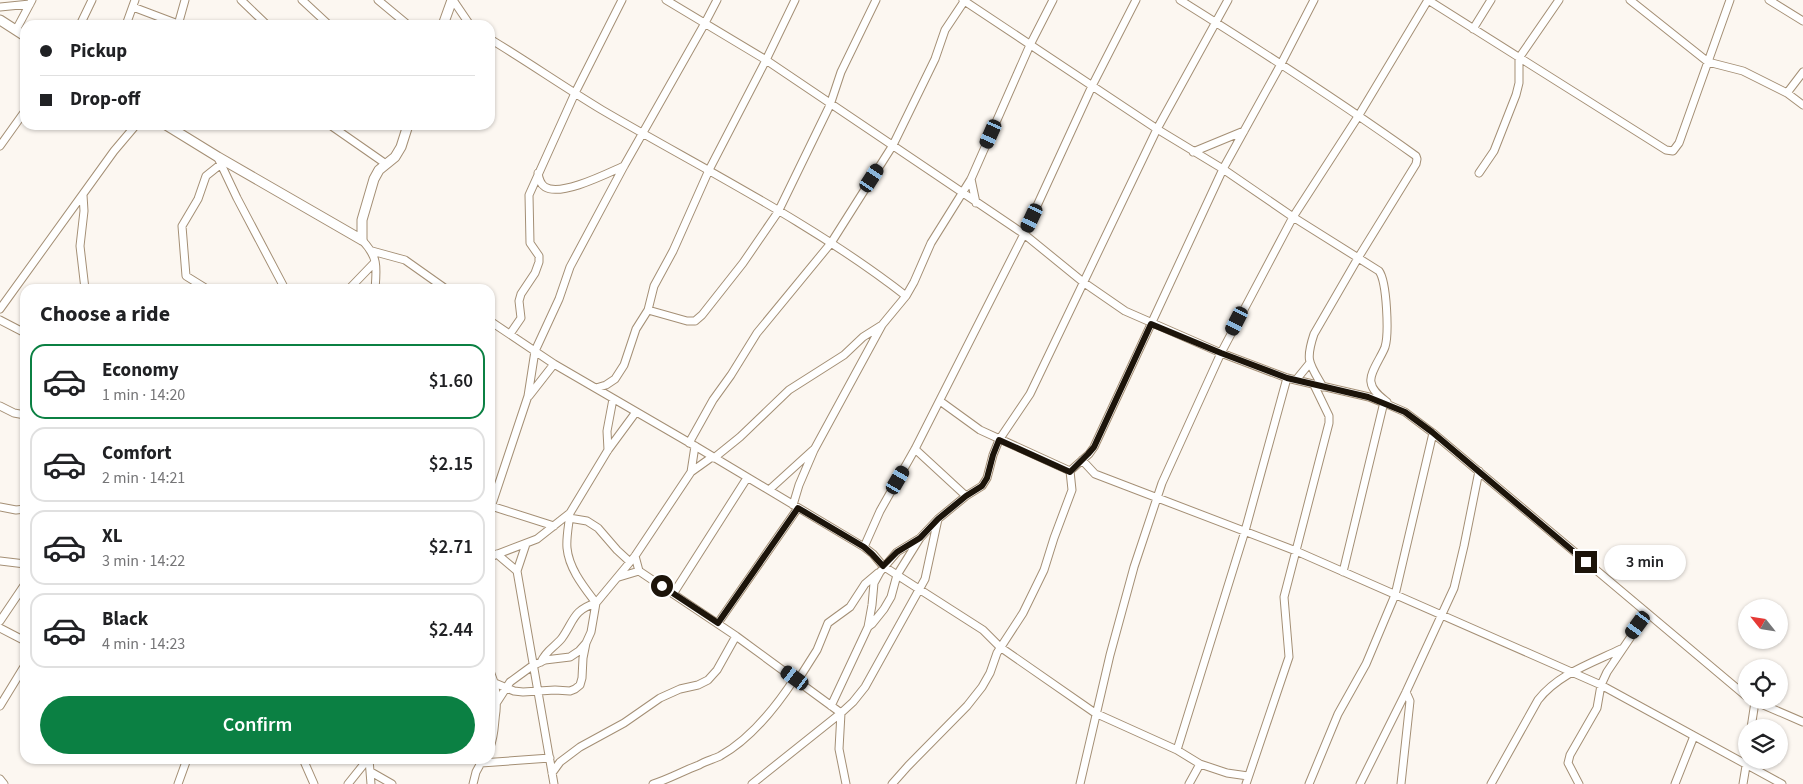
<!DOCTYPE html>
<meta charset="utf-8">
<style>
body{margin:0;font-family:"Source Sans 3",sans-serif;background:#f6f6f6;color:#202124;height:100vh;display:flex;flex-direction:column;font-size:19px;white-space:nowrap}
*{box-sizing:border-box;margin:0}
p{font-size:16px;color:#757577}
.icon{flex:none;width:28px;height:28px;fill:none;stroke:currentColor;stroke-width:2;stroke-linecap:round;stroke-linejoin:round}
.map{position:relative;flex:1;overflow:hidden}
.side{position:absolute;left:20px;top:284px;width:475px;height:480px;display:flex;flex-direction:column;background:#fff;border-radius:15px;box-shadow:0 1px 4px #0004}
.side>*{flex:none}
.top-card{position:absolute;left:20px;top:20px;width:475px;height:110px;border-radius:15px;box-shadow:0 1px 4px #0004;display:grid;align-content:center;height:110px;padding:0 20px;background:#fff}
.needle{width:32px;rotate:300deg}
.buttons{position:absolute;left:1738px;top:599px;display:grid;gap:10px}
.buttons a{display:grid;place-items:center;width:50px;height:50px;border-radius:50%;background:#fff;box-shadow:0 1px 4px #0004;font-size:25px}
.end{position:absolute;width:22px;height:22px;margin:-11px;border:6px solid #1c140a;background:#fff;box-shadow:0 0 0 2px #fff}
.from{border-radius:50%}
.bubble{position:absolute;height:35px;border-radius:18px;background:#fff;box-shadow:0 1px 4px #0004;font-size:16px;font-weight:600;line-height:35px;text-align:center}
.car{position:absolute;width:15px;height:30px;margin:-15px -8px;border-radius:6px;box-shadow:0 0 4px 1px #0007;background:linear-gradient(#222 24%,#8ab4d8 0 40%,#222 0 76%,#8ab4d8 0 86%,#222 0)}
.top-card b{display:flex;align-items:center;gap:18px;height:48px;font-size:19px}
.top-card b+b{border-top:1px solid #e0e0e0}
.top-card i{width:12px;height:12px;background:#202124}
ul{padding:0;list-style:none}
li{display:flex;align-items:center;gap:15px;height:75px;margin:0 10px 8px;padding:0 10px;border:2px solid #e0e0e0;border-radius:15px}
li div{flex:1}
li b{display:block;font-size:19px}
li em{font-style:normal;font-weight:600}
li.selected{border-color:#0b8043}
li>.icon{width:45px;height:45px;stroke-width:1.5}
h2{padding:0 20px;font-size:22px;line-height:60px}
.button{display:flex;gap:10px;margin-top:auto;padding:10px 20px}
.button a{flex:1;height:58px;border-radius:30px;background:#0b8043;color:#fff;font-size:20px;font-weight:600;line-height:58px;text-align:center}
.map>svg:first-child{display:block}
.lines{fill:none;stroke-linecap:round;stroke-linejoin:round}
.minor-casing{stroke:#a48f75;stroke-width:9}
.tertiary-casing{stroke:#a48f75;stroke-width:11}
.minor{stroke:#fff;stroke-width:7}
.tertiary{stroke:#fff;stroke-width:9}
.route{stroke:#1c140a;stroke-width:6}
</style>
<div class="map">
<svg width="1803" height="784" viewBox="0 0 1803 784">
<rect width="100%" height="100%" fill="#fcf7f1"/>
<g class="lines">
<defs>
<path id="minor" d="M241,0L267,25
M302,0L329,25
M378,0L408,25
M453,0L470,25
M666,0L766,60L1024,234L1083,282L1125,311L1221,353L1287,378L1369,397L1389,405L1405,412L1433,433L1746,696
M963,0L1157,129L1223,169L1293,217L1379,271C1387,282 1389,334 1385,347C1382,356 1369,373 1371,382C1372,391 1381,397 1387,402
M1180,0C1260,50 1339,101 1416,156L1417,159L1416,164L1358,258L1314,334C1305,361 1309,363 1323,387
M1428,0L1666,150L1673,151L1679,143L1730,0
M1630,0L1708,62L1743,71L1787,93L1803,105
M1769,0L1803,21
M0,7L30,4
M133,7L178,24
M80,25L92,0
M126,25L135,0
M178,25L185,0
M1473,29L1491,0
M16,30L32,0
M490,39C528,62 564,87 602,110C703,169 814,224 906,296
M1787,93L1803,72
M330,125L386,164
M0,146L25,111
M1193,152L1244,131
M219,160L237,198L285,289
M538,173C539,179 540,184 545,187C561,197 608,173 624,166
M1479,173L1494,151L1516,95L1519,83V58L1559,0
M971,179L976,203
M83,195L84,211L80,246L85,289
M362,240C378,257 377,266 375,289
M372,251L405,260L446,289
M207,289L186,276L182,226L198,199L206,176L221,164
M349,289L375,262
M0,309L114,151L136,125
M648,310L687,321H695L702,315L743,263L778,212L830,105L841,72L876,0
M0,320L25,333
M490,321L554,364L695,446L864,547L873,554L883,566L983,630L1000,647L1095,713L1177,750L1200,764L1227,773L1248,776
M510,334L521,318L519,301L521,294L535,273L539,262V256L530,243L529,195L575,93L622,0
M1296,380L1309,364
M596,388L606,385L615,379L624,365L636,329L648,310L654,286L673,251L709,170L766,60L795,0
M529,396L554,364
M0,406L14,413L25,415
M689,443L713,400L731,375L757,333L831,243L893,145L935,59L945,30L965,0
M915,449L966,496
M608,450L607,431L613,399
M714,458L740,437L789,390L844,355L863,337L882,325
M1082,460L1095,474L1296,551L1601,685L1782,784
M1070,471L1089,454L1094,447L1223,169L1281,64L1314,0
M691,472L695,446
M769,490L813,450
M793,505L799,485L814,450L882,325L906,296L914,282L931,243L971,179L1030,45L1053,0
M491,506L554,526
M0,507L16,510L25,509
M490,510L528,396L535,351L559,299L570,267L624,166L705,23L717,0
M570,513C569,524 566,537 567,548C569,569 584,587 596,603
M569,518L587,521L598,528L617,550L630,562
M526,544L517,571L554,784
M864,547L880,511L915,449L1024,234L1092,86L1136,0
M497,554L517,571
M635,556L639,571L736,636L841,713
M490,557L537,539L570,513L608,450L636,412
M0,561L25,564
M1343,572L1384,402
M619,577L639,571
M673,594L747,478
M0,621L25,584
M718,623L798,508
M868,627L872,624L884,609L891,597L897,575L920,538L938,519L966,496L982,486L987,478L993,455L999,440L1030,394L1157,129L1228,0
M0,628L25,641
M541,662C546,650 555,647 562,638C574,621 573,610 596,603
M490,671C496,685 497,696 496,711C494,724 495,734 490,747
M798,680L817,650L828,623L850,607L865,584L878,573
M490,681L514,691L523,692L555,690L570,691L575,689L580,685L582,678L583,658L586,643
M1752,700L1803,722
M497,702L510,682L532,666L545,660L570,657L579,651L586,643L591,632L596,603L635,556L691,472L712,457
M0,706L25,665
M831,706L868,627L872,605L874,583L880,572L897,552L920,538
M841,713L839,749L846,784
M1751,728L1755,702
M1177,750L1245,531L1287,378
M303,759L314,784
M369,759L371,784
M481,763L550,758
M371,772L392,784
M552,773L560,762L580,747L624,723L660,698L680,689L698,685L708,680L717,670L736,636
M0,779L4,784
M178,784L187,759
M348,784L368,759
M473,784L476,772L483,759
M653,784C669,779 683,771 699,765C706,761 714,759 720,756C751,739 776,707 795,678
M752,784L841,713L853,702L865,687L925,579L938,519
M892,784L908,766L967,706L982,687L990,673L997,653L1023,613L1044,570L1054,538L1072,490L1070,471L980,430L940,401
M1080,784L1110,655L1134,567L1162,483L1221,353L1293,217L1359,115L1428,0
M1189,784L1200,764
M1246,784L1289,657L1284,597L1329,423V416L1314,385
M1309,784L1338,714L1366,664L1395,595L1433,433
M1360,784L1406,692L1454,588L1464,546L1479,471
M1401,784L1410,701L1406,692
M1491,784L1538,700C1558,674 1592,663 1621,649
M1579,784L1568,763L1570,755L1597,708L1601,685L1607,672L1647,613
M1675,784L1694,736
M1743,784L1747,760"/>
<path id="tertiary" d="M0,20L25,36
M443,25L452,0
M166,125L218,157L362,240
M362,240V220L374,179L379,170L395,157L401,147L408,125"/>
</defs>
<!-- minor casing -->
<use href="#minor" class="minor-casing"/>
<!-- tertiary casing -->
<use href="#tertiary" class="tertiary-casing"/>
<!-- minor -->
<use href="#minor" class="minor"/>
<!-- tertiary -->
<use href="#tertiary" class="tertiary"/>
</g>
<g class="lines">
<!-- route -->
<path class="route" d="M662,586L718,623L798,508L864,547L872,554L883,566L897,552L920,538L938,519L966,496L982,486L987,478L993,455L999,440L1070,472L1088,454L1094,447L1151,324L1221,353L1287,378L1368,397L1405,412L1432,432L1586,562"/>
</g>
</svg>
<div class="buttons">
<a><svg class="needle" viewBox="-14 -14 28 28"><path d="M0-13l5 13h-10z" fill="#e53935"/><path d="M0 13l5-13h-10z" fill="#757577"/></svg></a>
<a><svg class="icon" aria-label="locate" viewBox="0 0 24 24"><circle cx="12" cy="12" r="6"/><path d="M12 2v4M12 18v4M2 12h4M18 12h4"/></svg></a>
<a><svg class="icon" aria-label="layers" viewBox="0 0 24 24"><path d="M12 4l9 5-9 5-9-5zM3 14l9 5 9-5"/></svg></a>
</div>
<i class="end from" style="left:662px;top:586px"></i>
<i class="end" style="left:1586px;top:562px"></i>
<div class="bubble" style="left:1604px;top:545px;width:82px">3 min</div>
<i class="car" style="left:991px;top:134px;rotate:204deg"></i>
<i class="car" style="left:872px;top:178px;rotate:33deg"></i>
<i class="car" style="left:1032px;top:218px;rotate:205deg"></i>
<i class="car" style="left:1237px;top:321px;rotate:207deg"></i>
<i class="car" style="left:898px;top:480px;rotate:30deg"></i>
<i class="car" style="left:1638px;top:625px;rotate:216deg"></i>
<i class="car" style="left:795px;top:678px;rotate:306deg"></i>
<div class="top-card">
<b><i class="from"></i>Pickup</b>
<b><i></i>Drop-off</b>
</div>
<section class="side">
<h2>Choose a ride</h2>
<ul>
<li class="selected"><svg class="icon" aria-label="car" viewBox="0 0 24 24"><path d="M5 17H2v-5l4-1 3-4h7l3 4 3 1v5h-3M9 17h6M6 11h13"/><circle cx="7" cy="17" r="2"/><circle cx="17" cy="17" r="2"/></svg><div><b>Economy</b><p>1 min · 14:20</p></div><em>$1.60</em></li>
<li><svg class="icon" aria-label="car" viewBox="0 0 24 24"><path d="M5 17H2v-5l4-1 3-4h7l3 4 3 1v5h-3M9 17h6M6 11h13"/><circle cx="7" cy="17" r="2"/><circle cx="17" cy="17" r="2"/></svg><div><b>Comfort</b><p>2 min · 14:21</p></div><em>$2.15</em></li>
<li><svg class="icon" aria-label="car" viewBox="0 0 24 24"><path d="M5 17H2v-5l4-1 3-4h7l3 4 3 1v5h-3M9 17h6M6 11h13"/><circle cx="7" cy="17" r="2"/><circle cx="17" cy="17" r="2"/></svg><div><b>XL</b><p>3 min · 14:22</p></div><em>$2.71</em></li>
<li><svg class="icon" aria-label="car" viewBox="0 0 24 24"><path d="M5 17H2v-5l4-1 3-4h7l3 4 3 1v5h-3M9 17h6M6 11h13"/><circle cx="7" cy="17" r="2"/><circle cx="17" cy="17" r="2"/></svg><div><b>Black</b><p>4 min · 14:23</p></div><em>$2.44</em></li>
</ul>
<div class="button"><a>Confirm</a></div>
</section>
</div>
